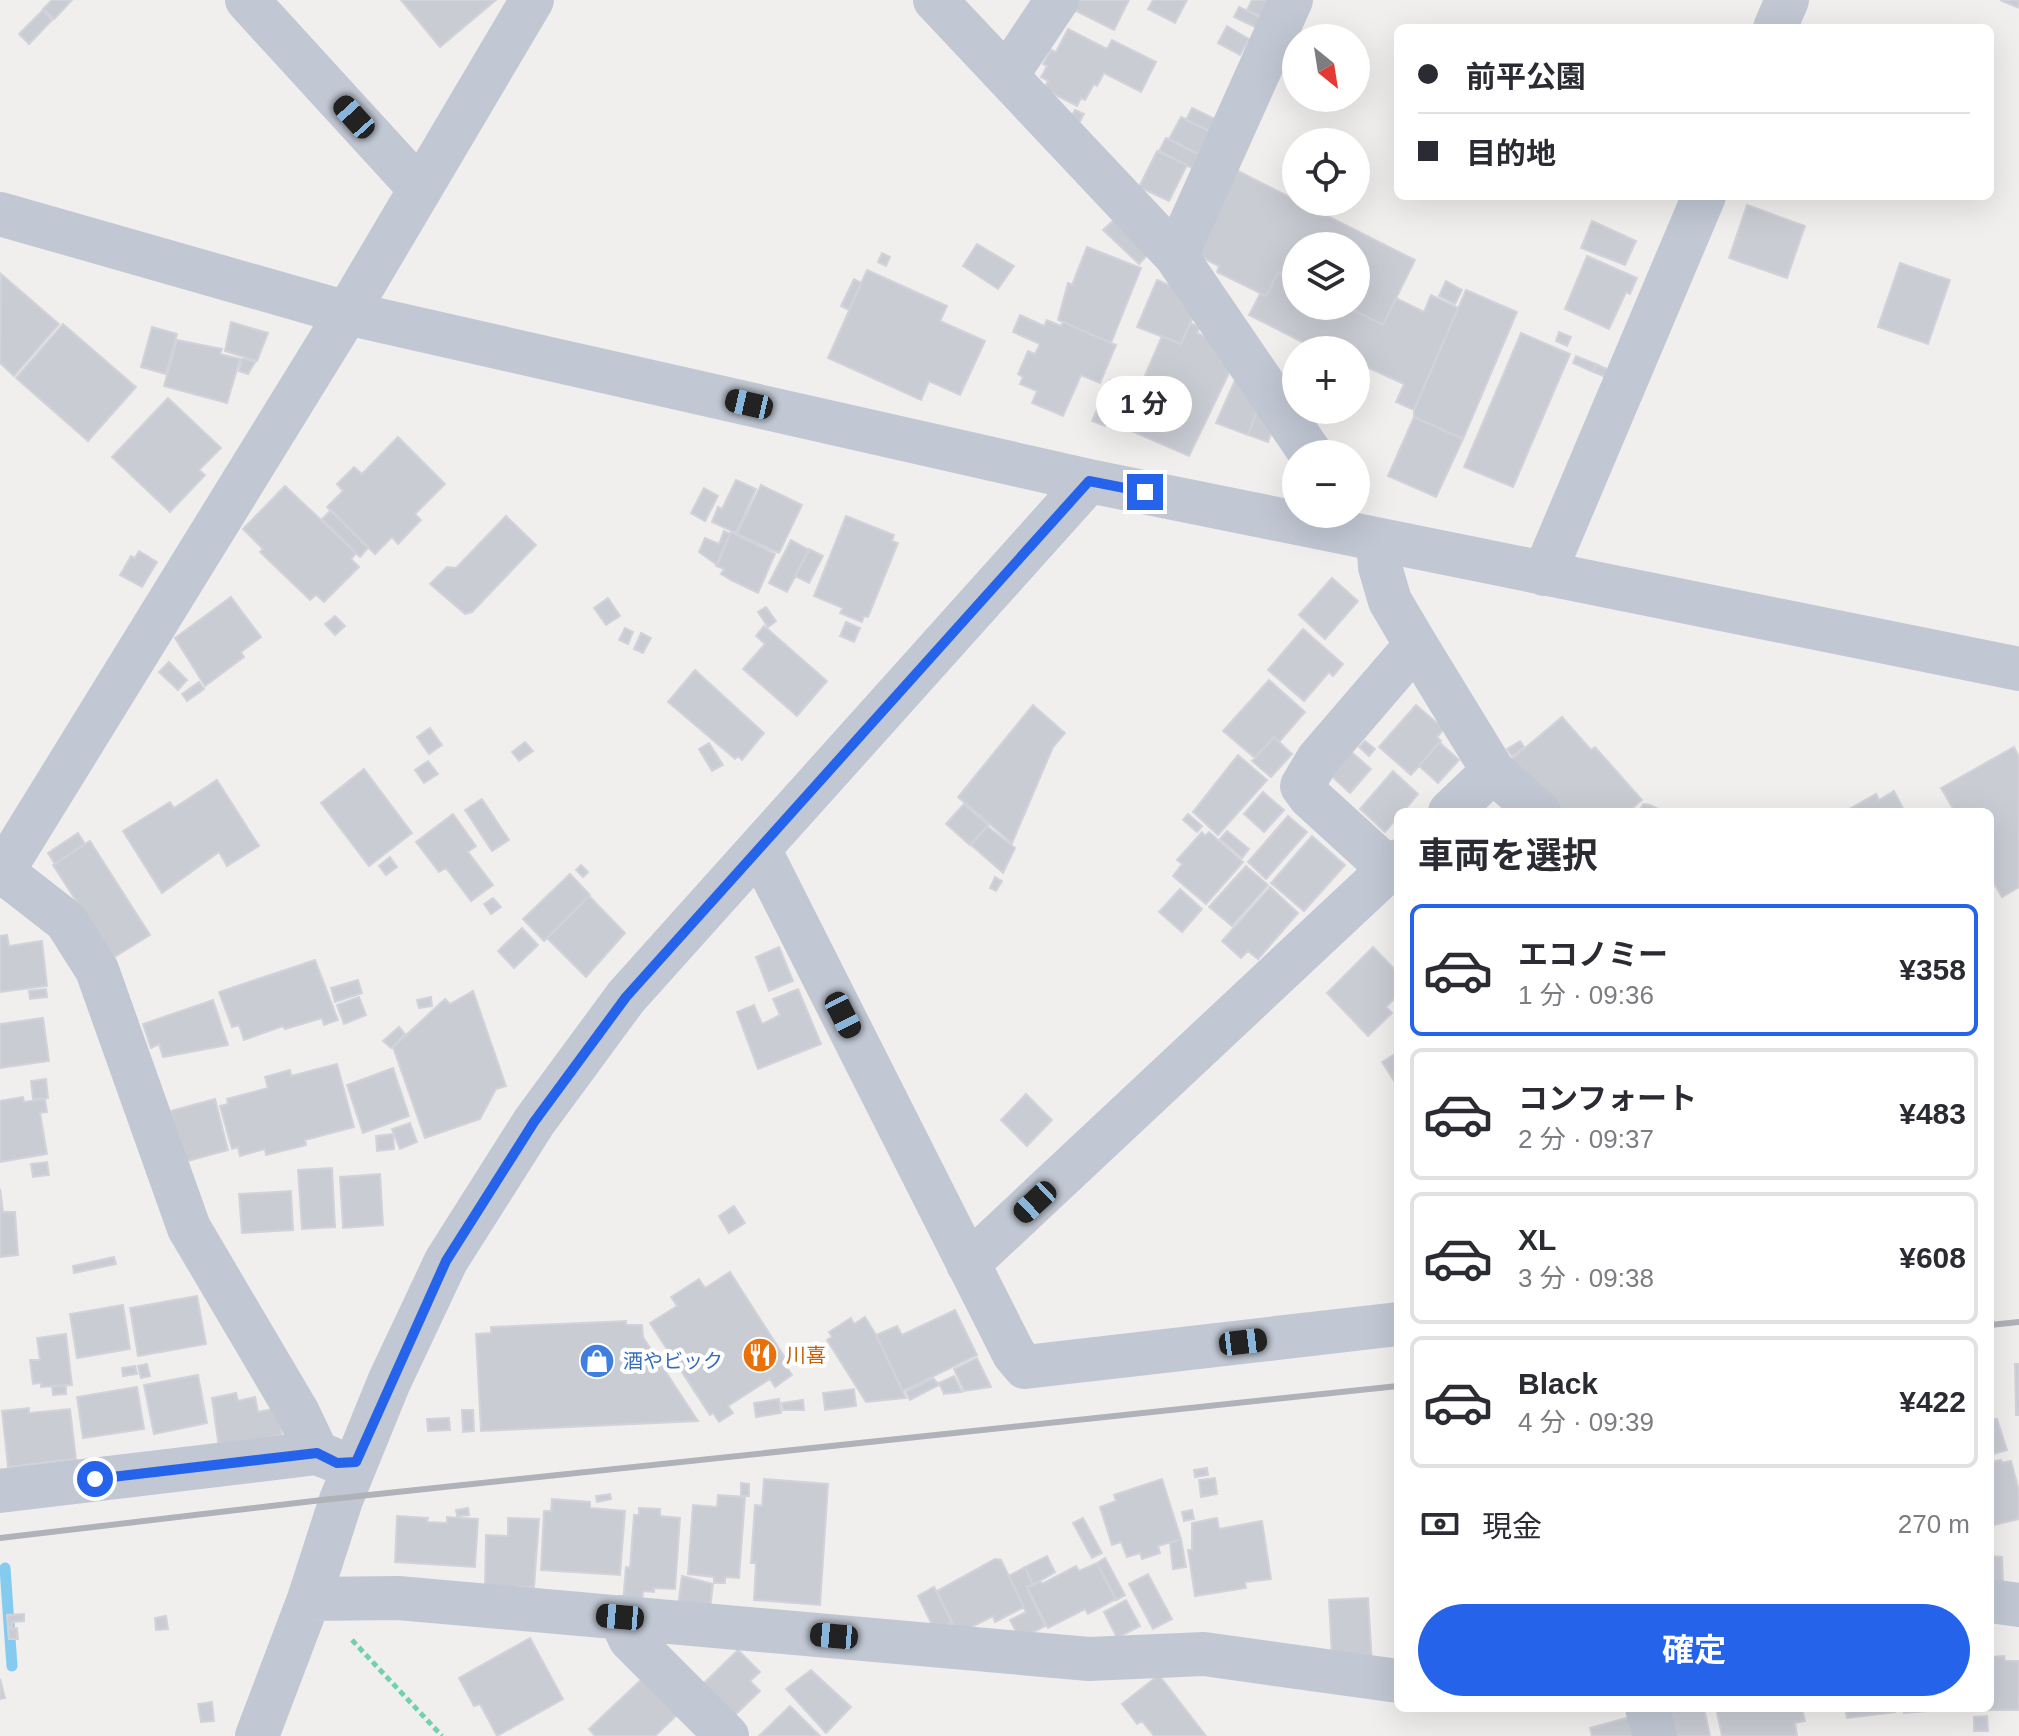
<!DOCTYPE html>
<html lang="ja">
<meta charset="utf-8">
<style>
body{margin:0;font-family:Arial,"Noto Sans JP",sans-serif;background:#f2f2f3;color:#2b2b33;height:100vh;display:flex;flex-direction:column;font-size:30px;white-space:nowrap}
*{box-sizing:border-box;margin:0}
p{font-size:26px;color:#7c7c81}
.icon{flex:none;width:44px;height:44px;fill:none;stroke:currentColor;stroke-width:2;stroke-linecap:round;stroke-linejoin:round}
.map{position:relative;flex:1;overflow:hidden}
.side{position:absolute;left:1394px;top:808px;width:600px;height:904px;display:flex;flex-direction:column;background:#fff;border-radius:12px;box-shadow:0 8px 32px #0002}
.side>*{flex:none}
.top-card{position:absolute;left:1394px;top:24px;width:600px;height:176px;border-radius:12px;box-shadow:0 8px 32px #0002;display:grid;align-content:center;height:176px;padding:0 24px;background:#fff}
.needle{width:52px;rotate:150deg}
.buttons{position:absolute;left:1282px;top:24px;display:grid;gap:16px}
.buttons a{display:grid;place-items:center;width:88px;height:88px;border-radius:50%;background:#fff;box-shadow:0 8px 32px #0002;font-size:40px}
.end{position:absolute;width:36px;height:36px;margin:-18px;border:10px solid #2563eb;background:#fff;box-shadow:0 0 0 4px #fff}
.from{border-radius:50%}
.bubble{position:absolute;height:56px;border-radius:28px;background:#fff;box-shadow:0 8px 32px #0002;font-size:26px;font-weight:700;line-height:56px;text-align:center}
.car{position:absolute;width:24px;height:48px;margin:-24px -12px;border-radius:10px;box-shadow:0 0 6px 2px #0007;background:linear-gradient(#222 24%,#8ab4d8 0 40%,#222 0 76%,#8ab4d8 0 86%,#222 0)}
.top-card b{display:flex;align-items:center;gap:28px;height:76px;font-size:30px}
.top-card b+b{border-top:2px solid #e1e1e2}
.top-card i{width:20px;height:20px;background:#2b2b33}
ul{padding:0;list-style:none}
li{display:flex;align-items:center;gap:24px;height:132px;margin:0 16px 12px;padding:0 8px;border:4px solid #e1e1e2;border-radius:12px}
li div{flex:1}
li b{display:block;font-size:30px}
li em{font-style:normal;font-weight:700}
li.on{border-color:#2563eb}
li>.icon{width:72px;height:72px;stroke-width:1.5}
h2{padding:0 24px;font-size:36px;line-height:96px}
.pay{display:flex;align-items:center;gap:20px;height:88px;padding:0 24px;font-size:30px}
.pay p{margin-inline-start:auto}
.button{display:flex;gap:16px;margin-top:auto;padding:16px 24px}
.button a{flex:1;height:92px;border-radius:48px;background:#2563eb;color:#fff;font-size:32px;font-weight:700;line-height:92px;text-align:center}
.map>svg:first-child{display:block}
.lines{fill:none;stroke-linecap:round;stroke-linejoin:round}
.stream{stroke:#85cbf0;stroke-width:11}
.building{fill:#caccd4;stroke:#d2d3da;stroke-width:2}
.path{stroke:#71d1af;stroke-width:5;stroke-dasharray:6 4;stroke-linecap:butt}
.minor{stroke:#c1c8d4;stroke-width:44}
.rail{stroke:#b0b2b9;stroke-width:6}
.route{stroke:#2563eb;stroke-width:10}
.labels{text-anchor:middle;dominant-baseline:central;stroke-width:8;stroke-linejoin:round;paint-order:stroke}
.food-label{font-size:20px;fill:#c56008;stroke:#fff;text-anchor:start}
.shop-label{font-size:20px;fill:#366cbe;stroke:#fff;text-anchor:start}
</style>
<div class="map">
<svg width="2019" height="1736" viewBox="0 0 2019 1736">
<rect width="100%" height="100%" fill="#f1efee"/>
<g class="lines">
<!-- stream -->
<path class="stream" d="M5,1568L12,1666"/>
</g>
<!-- building -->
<path class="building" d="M52,0H72L54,19L43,9Z
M401,0H496L440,47Z
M1076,0H1129L1114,30L1072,9Z
M1153,0H1187L1175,23L1148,9Z
M1252,0H1269L1262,17L1247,10Z
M2000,0H2019V8Z
M1239,7L1262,18L1257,28L1234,17Z
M43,10L52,20L29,44L19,34Z
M1227,26L1249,39L1240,55L1218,43Z
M1068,29L1107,49L1112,40L1156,62L1141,92L1104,73L1097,86L1094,84L1085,100L1081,98L1077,106L1044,89L1048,81L1041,77L1047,66L1043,64L1051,50L1056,52Z
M1192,108L1215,119L1209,131L1186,120Z
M1075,110L1084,114L1079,123L1070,119Z
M1181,117L1209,131L1198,154L1169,139Z
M1166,138L1198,154L1192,168L1159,151Z
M1157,151L1187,165L1169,201L1139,187Z
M1236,170L1415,260L1383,325L1345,306H1356V246H1296V281L1278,272L1266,296L1217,272L1219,266L1197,255Z
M1747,205L1805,226L1787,278L1729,258Z
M1118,216L1153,249L1139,264L1103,230Z
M1592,221L1636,241L1625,265L1581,248Z
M977,244L1014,266L998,289L963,266Z
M1087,247L1141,268L1111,343L1058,320L1068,283L1072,285Z
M882,253L890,257L886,266L878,262Z
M1587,256L1637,278L1630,294L1626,292L1609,329L1565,309Z
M1900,263L1950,280L1928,344L1878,327Z
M867,270L947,306L940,321L985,341L960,395L929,381L921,400L828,358Z
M1278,272L1296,281V306H1345L1383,325L1396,298L1424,312L1431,295L1458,308L1414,410L1396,402L1404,384L1356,362V350H1318L1249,315L1260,294L1266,296Z
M1,274L59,324L14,376L0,363Z
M854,279L861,283L849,310L841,306Z
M1157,280L1181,290L1196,311L1181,344L1137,327Z
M1446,281L1462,290L1455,304L1439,296Z
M1466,290L1517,312L1463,439L1414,417V410Z
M1020,315L1044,326L1047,320L1061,326L1063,322L1116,345L1100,383L1081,375L1063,416L1032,403L1037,391L1020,384L1023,377L1018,374L1028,351L1035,354L1040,344L1013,332Z
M231,322L268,333L257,361L225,351Z
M1190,323L1200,327L1197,333L1227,346L1221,361L1232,367L1189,456L1127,429L1133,418L1127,416L1136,396L1132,395L1141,377L1144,378L1162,336L1181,344Z
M63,324L136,387L88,441L16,378Z
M152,327L177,334L166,374L141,367Z
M1559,332L1571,337L1567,346L1556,341Z
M1521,333L1570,354L1513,487L1464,467Z
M177,340L222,349L220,354L240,359L227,403L164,386Z
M1576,356L1596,364L1593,372L1573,363Z
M242,358L255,362L248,374L239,371Z
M1596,364L1611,371L1608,378L1593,372Z
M1236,378L1263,395L1248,435L1216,423Z
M1110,380L1120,384L1108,409L1098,405Z
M1263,395L1277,418L1268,442L1248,435Z
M168,398L221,448L199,470L205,475L170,512L112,457Z
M1098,407L1110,412L1105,426L1092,421Z
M1414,417L1463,439L1436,497L1388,476Z
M398,437L445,484L415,514L421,520L398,544L392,537L375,554L327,507L343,491L337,484L354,467L362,474Z
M736,480L756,489L736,533L712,522L718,507L722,509Z
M761,485L802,505L779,553L737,534Z
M285,486L356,553L351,559L359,567L324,602L316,595L310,600L260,552L263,549L243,529Z
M704,488L718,496L705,521L691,513Z
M331,510L368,548L360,557L322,519Z
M506,516L536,545L472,612L465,614L430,584L447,567L456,568Z
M846,516L894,535L892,541L898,543L868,617L864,616L862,622L840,613L843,608L814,596Z
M724,531L730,534L717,565L699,552L705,538L719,544Z
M731,532L775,554L758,593L731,580L721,574L724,569L716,566Z
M791,540L809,550L787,592L769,583Z
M809,549L823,556L809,583L795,576Z
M139,551L157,562L142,587L120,575L131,556L135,558Z
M1332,578L1358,601L1325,639L1299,615Z
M231,597L261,637L241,652L244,657L205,686L175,638Z
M608,598L620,616L606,625L594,608Z
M766,607L776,621L768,627L758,612Z
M335,616L345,626L335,635L325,624Z
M846,622L860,628L854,642L840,636Z
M764,626L827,681L797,716L743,669L765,644L756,636Z
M625,628L633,632L628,644L619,640Z
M1303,629L1343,664L1333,676L1329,672L1304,701L1268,670Z
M641,633L651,638L643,653L634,649Z
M169,662L187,680L178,690L159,672Z
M695,670L764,733L742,760L738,756L735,759L668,702Z
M1269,680L1305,712L1279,742L1274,737L1255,758L1223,731Z
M199,682L204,689L187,701L182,694Z
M1033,705L1065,733L1053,747L1012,843L958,797Z
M1416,705L1444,729L1437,737L1441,741L1411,775L1379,747Z
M1562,717L1591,750L1595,747L1642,800L1628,812H1551L1512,759Z
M430,728L442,745L429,754L417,737Z
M1274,737L1292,754L1271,777L1252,761Z
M1365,741L1375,749L1369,756L1359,747Z
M1520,741L1524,747L1512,756L1507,749Z
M525,742L533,751L519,761L512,752Z
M1439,742L1459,760L1438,783L1419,766Z
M709,743L723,765L712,771L699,749Z
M2014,747L2019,757V887L2002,897L1990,876V812H1955L1941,788Z
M1348,749L1371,769L1350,793L1327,772Z
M1238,755L1267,780L1218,835L1193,812Z
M428,761L438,774L424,783L415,770Z
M364,769L412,833L369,866L321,803Z
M1393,771L1418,794L1403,812H1398V817L1385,832L1360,809Z
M217,780L259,846L227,866L219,852L162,893L123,831L170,802L174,808Z
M1894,791L1905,812H1844L1876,794L1879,800Z
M1263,792L1284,810L1264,832L1244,814Z
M482,799L509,840L492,851L465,810Z
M964,804L988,825L970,845L946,824Z
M1643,804L1650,805L1664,812H1639Z
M453,814L476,846L468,852L493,885L471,901L446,868L439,872L416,842Z
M1188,814L1202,826L1197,832L1183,820Z
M1288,816L1307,832L1266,879L1248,862Z
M987,826L1015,848L1003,873L971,845Z
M1227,831L1249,849L1242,858L1220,839Z
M1202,832L1205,836L1209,832L1243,862L1206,904L1173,876L1182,864L1177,860Z
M78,833L85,844L55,864L48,853Z
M1312,836L1345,865L1304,911L1271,883Z
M90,841L150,935L113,958L53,865Z
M390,857L397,867L386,875L379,866Z
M581,865L588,872L583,877L576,870Z
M1246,866L1268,885L1232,926L1209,907Z
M570,874L590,895L544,941L523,919Z
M995,877L1002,881L996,891L990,888Z
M1270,887L1298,913L1258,959L1248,951L1241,958L1222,941Z
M1180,889L1202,909L1182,932L1159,912Z
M589,896L625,933L586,977L547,938Z
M493,898L501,907L491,914L484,904Z
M522,928L538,945L514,968L498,951Z
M7,935L9,946L42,941L47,986L0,992V936Z
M779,947L793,981L769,991L756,957Z
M1373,947L1398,973V995L1386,1007L1392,1013L1368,1036L1327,993Z
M315,960L338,1020L324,1025L322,1018L285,1029L283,1026L244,1040L239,1025L232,1027L219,992Z
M358,980L362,993L335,1002L331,988Z
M46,989L47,997L30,999L29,991Z
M798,989L821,1044L758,1069L737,1012L754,1005L762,1024L780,1015L773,999Z
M473,991L506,1086L496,1089L480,1119L425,1138L393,1047L445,999L450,1004Z
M359,997L366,1015L344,1024L337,1005Z
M431,997L432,1006L419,1008L417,1000Z
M213,1000L228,1045L163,1057L159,1044L151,1048L143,1024Z
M43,1018L49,1061L0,1068V1024Z
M399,1027L405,1034L391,1048L383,1041Z
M1398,1052V1087L1382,1062Z
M337,1064L354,1127L305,1140L306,1145L266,1155L265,1149L240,1156L238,1147L232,1149L220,1106L228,1104L227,1099L268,1088L265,1077L290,1070L291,1076Z
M393,1068L409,1116L363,1133L347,1085Z
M46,1079L48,1098L33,1099L31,1081Z
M1026,1094L1052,1120L1027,1146L1001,1120Z
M23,1097L24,1102L45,1099L47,1112L40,1113L47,1154L0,1162V1101Z
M215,1099L228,1150L184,1162L171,1111Z
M410,1123L417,1142L400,1149L392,1129Z
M393,1134L394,1149L377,1151L376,1136Z
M47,1162L49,1175L33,1177L31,1164Z
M332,1168L335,1227L302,1229L298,1170Z
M380,1174L383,1225L343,1228L340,1177Z
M0,1189L3,1212H15L18,1255L0,1257Z
M291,1191L293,1230L242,1233L239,1194Z
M734,1206L745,1223L729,1233L719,1216Z
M114,1257L116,1264L74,1273L73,1266Z
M730,1272L789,1364L786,1366L792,1375L775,1387L770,1379L728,1406L733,1413L719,1422L713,1413L710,1415L650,1323L677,1306L671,1297L699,1279L705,1288Z
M197,1296L206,1344L138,1356L130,1308Z
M123,1305L130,1349L77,1358L70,1314Z
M955,1310L977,1355L903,1391L876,1335L897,1326L902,1335Z
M865,1317L876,1335L906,1398L866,1402L827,1340L832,1337L829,1332L851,1318L854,1324Z
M626,1321V1325H642L643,1337L698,1421L481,1431L476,1334L491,1333V1327Z
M66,1334L72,1385L41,1387V1383L33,1384L30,1360H40L37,1338Z
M977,1358L991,1387L964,1391L954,1369Z
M147,1364L150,1376L141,1378L138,1366Z
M2015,1364H2019V1415H2016Z
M135,1366L137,1374L123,1376L122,1368Z
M198,1375L207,1423L154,1434L144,1385Z
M954,1376L962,1392L944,1394L939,1383Z
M933,1378L939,1385L910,1400L906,1392Z
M66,1385V1394L53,1395L52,1386Z
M137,1387L144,1429L83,1438L77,1397Z
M854,1389L856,1406L825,1410L823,1393Z
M236,1393L238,1401L255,1397L258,1412L277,1408L282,1435L219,1448L212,1398Z
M779,1399L781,1413L756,1417L754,1403Z
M803,1400L804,1410H783L782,1403Z
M29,1408V1413L70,1409L76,1459L8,1467L2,1411Z
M462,1410H473L474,1431L463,1432Z
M449,1418L450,1430L428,1431L427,1419Z
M1990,1419H1997L2007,1450L1990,1455Z
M2001,1460L2002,1463L2011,1461L2019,1491V1519L1990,1526V1462Z
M1207,1468L1208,1475L1195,1477L1194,1470Z
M1215,1478L1217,1494L1201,1497L1199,1480Z
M764,1479L828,1484L820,1605L754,1600L756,1563H751L755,1505L762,1506Z
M1162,1479L1181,1539L1158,1546L1160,1553L1142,1559L1140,1553L1127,1557L1121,1542L1112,1545L1100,1507L1116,1501L1114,1495Z
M741,1483L749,1484V1496H741Z
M610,1494L611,1499L597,1502L596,1496Z
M718,1495L745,1497L739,1578L725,1577V1583H714V1577L688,1574L693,1505L717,1507Z
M552,1499L590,1502V1508L625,1511L620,1575L541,1570L544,1511H551Z
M468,1508L469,1515L457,1516L456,1510Z
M639,1508L660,1509V1516L680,1518L675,1589L654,1588V1592L643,1591L642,1604L623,1603L626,1567L630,1568L634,1515H639Z
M1192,1510L1194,1519L1184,1521L1182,1512Z
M397,1516L428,1518L427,1522L447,1523V1517L478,1519L475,1567L395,1562Z
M508,1518L539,1519L534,1587H485L486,1535L508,1536Z
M1083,1518L1102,1553L1092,1558L1073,1523Z
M1217,1518L1219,1529L1262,1521L1271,1579L1245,1582L1246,1588L1195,1596L1188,1550H1192V1523Z
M1181,1539L1186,1567L1173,1569L1170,1543Z
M1047,1556L1055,1572L1033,1585L1025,1567Z
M1990,1556L2002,1557L2003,1582L1990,1581Z
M1105,1558L1125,1595L1116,1600L1097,1563Z
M995,1559L1001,1560L1024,1607L995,1622L993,1616L958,1634L937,1591Z
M1097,1563L1116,1599L1088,1614L1085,1609L1048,1628L1027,1587L1040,1581L1042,1584L1076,1566L1079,1571Z
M1025,1567L1033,1585L1027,1587L1031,1597L1045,1626L1020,1639L1010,1620L1026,1612L1009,1576Z
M1148,1574L1172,1619L1153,1629L1129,1584Z
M682,1576L713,1584L710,1609L678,1606Z
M934,1587L952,1623L935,1631L918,1596Z
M1368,1598L1372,1663L1332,1658L1329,1600Z
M1126,1600L1140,1626L1117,1638L1104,1612Z
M24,1614V1621L12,1622V1627L8,1628L7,1615Z
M166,1616L168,1629L156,1630L155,1618Z
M17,1628L18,1639H9L8,1629Z
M530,1638L563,1699L497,1736L480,1704L474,1706L459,1678Z
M738,1650L760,1672L750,1681L760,1691L734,1716L703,1684Z
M2004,1656L2005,1661H2019V1710H1975L1990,1708V1657Z
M811,1670L851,1707L826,1733L786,1689Z
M1159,1675L1206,1736H1154L1142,1721L1137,1724L1122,1704Z
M643,1678L677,1715L655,1736H595L589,1729Z
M0,1679L5,1698L0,1699Z
M212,1702L214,1721L201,1722L198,1704Z
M790,1706L820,1736H759Z
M1668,1708H1704L1710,1736H1675Z
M1716,1708H1802L1805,1721L1795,1723L1797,1736H1722Z
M1845,1708H1895V1712L1847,1718Z
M1903,1708H1953V1709L1904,1713Z
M1987,1716L1988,1731H1974V1717Z
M1630,1717L1635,1736H1592L1590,1728Z"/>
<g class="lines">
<!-- path -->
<path class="path" d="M352,1640L442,1736"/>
<!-- minor -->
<path class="minor" d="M247,0L419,188
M935,0L1176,256L1311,454
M1775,28L1787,0
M1007,75L1057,0
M0,214L347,313L1089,481L2019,669
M1176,256L1291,0
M1378,541L1380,567L1390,601L1416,645L1493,771L1539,812
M1544,574L1704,196
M1450,812L1493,771
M759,849L1014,1354L1025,1367L1398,1324
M1389,869L1310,797L1302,786L1318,759L1416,645
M3,872L66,921L97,970L189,1228L298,1413L317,1453
M0,876L347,313L532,0
M968,1264L1398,861
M0,1491L317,1453L342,1463
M309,1599L398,1598L1089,1659L1204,1654L1398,1681
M1990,1601L2019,1605
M620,1617L630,1639L727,1736
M1647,1708L1655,1736
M257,1736L309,1599L341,1500L389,1382L446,1261L534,1122L626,997L1089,481"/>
<!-- rail -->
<path class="rail" d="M1990,1325L2019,1322
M0,1538L322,1500L1398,1386"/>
</g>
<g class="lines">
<!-- route -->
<path class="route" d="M95,1479L317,1453L337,1463L356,1462L446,1261L534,1122L626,997L1089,481L1145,492"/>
</g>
<!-- icons -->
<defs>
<symbol id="restaurant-disc" viewBox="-11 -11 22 22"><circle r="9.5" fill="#e8710a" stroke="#fff"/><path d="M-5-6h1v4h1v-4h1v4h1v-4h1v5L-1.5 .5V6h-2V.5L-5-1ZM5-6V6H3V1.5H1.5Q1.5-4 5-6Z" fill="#fff"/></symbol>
<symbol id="shop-disc" viewBox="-11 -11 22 22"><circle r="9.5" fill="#3f7fe0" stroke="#fff"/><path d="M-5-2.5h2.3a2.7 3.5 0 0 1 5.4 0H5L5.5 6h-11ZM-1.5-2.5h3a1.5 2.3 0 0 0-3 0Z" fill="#fff"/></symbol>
</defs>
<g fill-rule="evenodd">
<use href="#restaurant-disc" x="740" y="1335" width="40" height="40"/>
<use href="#shop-disc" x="577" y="1341" width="40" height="40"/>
</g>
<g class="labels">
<!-- food labels -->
<g class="food-label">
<text x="786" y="1355">川喜</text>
</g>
<!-- shop labels -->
<g class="shop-label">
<text x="623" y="1361">酒やビック</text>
</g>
</g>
</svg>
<div class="buttons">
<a><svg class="needle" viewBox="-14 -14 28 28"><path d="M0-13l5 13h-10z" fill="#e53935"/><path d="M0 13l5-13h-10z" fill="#7c7c81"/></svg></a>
<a><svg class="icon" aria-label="locate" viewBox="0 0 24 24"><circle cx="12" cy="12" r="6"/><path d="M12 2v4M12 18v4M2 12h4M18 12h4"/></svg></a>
<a><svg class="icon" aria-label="layers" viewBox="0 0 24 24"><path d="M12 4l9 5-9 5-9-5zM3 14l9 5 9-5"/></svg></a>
<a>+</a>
<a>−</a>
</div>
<i class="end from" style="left:95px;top:1479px"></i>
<i class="end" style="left:1145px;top:492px"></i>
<div class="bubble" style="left:1096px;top:376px;width:96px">1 分</div>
<i class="car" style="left:354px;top:117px;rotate:318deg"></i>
<i class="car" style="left:749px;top:404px;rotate:283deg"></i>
<i class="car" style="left:843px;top:1015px;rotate:153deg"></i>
<i class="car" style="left:1035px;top:1202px;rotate:227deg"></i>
<i class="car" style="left:1243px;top:1342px;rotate:83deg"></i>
<i class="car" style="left:620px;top:1617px;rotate:275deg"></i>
<i class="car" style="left:834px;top:1636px;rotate:275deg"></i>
<div class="top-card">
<b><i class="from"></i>前平公園</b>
<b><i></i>目的地</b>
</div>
<section class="side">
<h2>車両を選択</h2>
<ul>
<li class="on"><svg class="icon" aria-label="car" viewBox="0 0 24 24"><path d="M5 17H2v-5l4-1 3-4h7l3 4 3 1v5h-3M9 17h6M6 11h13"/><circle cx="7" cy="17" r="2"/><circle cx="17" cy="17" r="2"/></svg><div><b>エコノミー</b><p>1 分 · 09:36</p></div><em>¥358</em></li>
<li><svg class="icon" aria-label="car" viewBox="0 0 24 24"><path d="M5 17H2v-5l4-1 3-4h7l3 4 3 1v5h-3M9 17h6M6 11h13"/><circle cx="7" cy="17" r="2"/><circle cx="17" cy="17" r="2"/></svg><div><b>コンフォート</b><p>2 分 · 09:37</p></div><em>¥483</em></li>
<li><svg class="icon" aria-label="car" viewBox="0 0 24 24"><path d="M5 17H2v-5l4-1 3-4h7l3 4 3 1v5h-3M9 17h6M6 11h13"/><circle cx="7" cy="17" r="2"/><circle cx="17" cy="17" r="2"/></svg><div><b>XL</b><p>3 分 · 09:38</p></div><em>¥608</em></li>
<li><svg class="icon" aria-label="car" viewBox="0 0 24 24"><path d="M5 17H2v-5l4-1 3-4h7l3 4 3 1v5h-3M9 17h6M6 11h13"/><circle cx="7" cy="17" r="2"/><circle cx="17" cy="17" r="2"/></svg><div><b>Black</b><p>4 分 · 09:39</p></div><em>¥422</em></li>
</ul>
<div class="pay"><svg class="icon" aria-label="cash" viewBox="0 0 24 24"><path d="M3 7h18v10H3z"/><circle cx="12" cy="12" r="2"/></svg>現金<p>270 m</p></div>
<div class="button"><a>確定</a></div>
</section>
</div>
